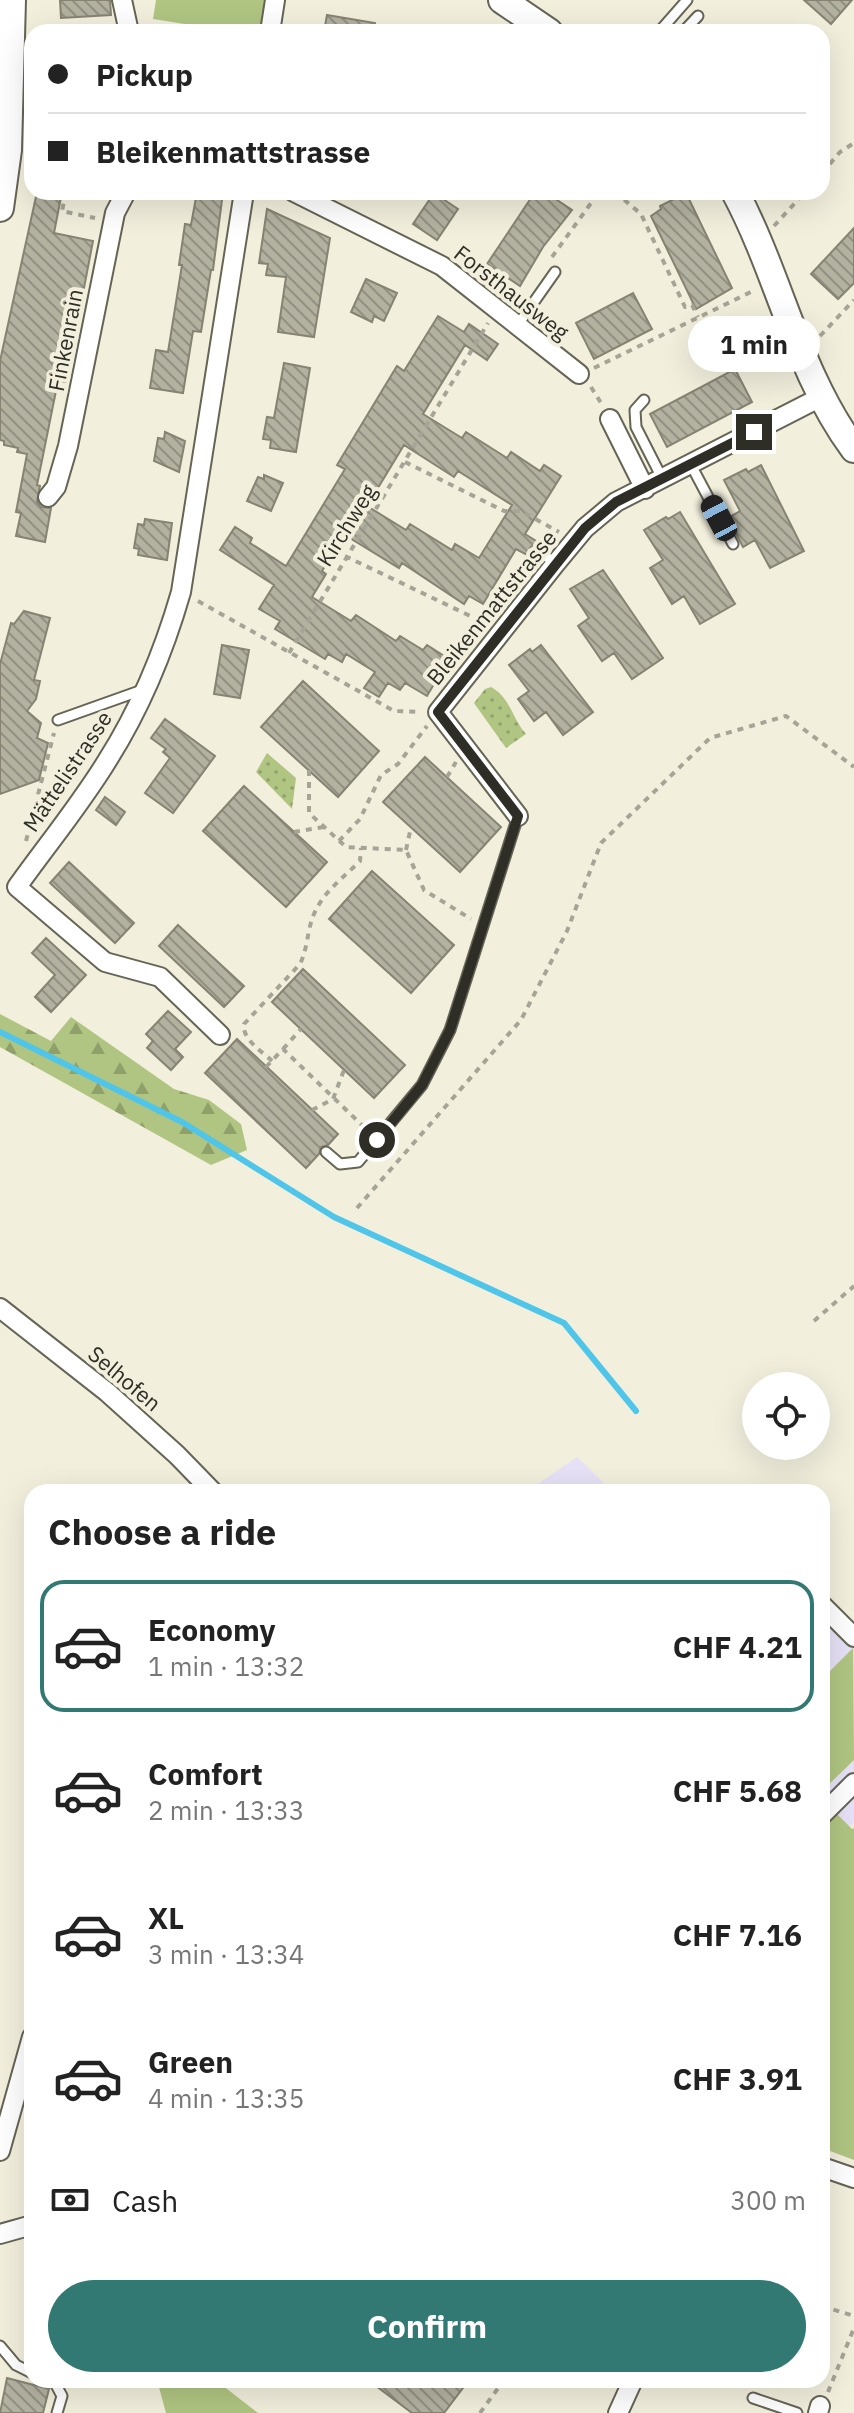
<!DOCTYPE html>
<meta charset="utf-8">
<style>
body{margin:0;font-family:"IBM Plex Sans",sans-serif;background:#f6f6f6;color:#222;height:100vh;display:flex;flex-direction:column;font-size:30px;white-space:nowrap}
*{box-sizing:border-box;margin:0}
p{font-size:26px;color:#767676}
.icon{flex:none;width:44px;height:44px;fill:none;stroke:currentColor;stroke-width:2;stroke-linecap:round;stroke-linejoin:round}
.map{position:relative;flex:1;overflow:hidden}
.sheet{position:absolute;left:24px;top:1484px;width:806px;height:904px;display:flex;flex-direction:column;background:#fff;border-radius:24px;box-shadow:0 8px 32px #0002}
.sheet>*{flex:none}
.hud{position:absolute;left:24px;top:24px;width:806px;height:176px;border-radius:24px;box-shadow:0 8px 32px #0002;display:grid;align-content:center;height:176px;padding:0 24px;background:#fff}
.controls{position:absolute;left:742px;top:1372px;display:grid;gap:16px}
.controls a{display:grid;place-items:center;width:88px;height:88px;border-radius:50%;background:#fff;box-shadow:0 8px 32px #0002;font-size:40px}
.end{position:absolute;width:36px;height:36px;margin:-18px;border:10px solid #2e2d26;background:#fff;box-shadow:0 0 0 4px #fff}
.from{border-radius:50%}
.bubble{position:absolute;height:56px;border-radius:28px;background:#fff;box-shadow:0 8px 32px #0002;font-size:26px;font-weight:700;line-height:56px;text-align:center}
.car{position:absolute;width:24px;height:48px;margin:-24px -12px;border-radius:10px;box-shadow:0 0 6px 2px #0007;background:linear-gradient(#222 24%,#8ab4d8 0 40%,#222 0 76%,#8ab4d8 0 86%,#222 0)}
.hud b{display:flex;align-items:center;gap:28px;height:76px;font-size:30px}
.hud b+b{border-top:2px solid #e0e0e0}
.hud i{width:20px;height:20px;background:#222}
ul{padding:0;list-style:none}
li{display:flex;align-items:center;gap:24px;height:132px;margin:0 16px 12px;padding:0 8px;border:4px solid transparent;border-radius:24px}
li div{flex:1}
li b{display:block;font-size:30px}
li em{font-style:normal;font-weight:700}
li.on{border-color:#317972}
li>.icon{width:72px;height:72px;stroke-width:1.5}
h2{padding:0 24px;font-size:36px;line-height:96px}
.pay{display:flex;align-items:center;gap:20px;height:88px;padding:0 24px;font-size:30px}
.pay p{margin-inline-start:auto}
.button{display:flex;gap:16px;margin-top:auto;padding:16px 24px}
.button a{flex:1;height:92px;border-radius:48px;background:#317972;color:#fff;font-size:32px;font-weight:700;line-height:92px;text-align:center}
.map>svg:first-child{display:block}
.education{fill:#e6e1f6}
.green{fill:#b0c582}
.forest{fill:url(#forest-firs)}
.park{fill:url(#park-dots)}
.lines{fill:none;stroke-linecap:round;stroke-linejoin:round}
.stream{stroke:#4ec5e9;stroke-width:6}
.building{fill:url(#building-back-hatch);stroke:#868373;stroke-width:2;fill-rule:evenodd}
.lane-casing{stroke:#666455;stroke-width:13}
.street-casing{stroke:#666455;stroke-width:22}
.secondary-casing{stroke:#666455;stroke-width:30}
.path{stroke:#a6a496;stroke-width:4;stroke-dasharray:6 6;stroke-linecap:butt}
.lane{stroke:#fff;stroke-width:9}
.street{stroke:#fff;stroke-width:18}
.secondary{stroke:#fff;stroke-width:26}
.route{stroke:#2e2d26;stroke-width:10}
.labels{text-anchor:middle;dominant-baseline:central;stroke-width:8;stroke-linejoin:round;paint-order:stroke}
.street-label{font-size:22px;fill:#2e2d26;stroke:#f2efdd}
</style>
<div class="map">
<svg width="854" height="2413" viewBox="0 0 854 2413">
<defs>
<pattern id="forest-firs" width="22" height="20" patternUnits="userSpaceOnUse" patternTransform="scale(2)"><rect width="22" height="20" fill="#b0c582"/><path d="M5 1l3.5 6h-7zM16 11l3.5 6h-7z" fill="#90a06a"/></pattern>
<pattern id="park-dots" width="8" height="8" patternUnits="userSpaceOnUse" patternTransform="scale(2)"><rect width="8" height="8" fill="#b0c582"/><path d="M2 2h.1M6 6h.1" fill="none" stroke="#90a06a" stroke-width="1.8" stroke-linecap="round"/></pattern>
<pattern id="building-back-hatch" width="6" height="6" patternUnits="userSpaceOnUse" patternTransform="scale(2)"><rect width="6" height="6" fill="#b3b1a0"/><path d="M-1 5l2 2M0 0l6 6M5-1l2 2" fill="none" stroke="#929082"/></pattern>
</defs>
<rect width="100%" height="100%" fill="#f2efdd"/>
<!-- education -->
<path class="education" d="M577,1457L613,1492H526Z
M822,1591L854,1624V1822L847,1830L822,1807Z"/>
<!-- green -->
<path class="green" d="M156,0H267L262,32H235L153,19Z
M853,1648L854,1760L822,1791V1679Z
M836,1813L852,1829L854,1828V2160L822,2148V1827Z
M157,2380H225L222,2385L258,2413H166Z"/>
<!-- forest -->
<path class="forest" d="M0,1014L51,1041L71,1017L174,1089L209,1100L241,1124L247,1150L211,1165L0,1047Z"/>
<!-- park -->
<path class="park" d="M491,687C511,698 512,719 526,734L506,748L474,703L485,689Z
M267,753L296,778L292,809L256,772Z"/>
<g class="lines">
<!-- stream -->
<path class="stream" d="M0,1032L182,1122L334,1217L564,1323L636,1411"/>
</g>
<!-- building -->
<path class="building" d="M60,0H110L111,15L61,18Z
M804,0H852L831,24Z
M327,15L375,23L374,32H324Z
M37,192H62L54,233L93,241L66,382L58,381L37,485L40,486L37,502L41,507L51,508L45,542L16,536L21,513L16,512L27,454L17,452L18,448L4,445V441L0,440V361Z
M197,192H223L213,270H211L201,332L193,331L183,393L150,388L156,350L168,352L182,265H179L185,224L191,225Z
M535,192H545L572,210L543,247L520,286L487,264Z
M434,193L458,209L437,240L413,224Z
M686,193L732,288L696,309L651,216L661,209L660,206Z
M267,209L330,238L314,337L278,332L286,277L266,275L268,264L259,263Z
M854,228V283L838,299L811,274Z
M366,279L397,293L384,321L374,316L372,322L351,312Z
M633,293L652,329L594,359L576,323Z
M438,316L464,332L469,324L498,344L487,360L465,345L423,414L462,438L466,432L507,458L511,452L540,471L544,465L561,476L525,534L541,544H534L530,548L533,558L516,549L483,604L469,596L464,604L402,563L399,568L348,537L346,539L343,537L322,571L326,574L312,597L351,621L356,615L396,641L400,636L423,650L427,645L449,659L427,696L405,683L400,690L388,683L379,697L364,688L375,672L346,654L342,662L328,654L325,659L275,629L280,621L259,609L274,585L220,550L235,527L252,538L250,543L286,566L345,469L337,465L386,384L397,366L404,371ZM404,445L454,477L458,471L512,505L479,558L455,544L452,550L410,524L406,530L367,506Z
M284,363L310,368L296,452L270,448L271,440L263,439L267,417L274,418Z
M735,369L752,402L667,447L650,414Z
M165,432L185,441L179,472L154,461L158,438L164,439Z
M761,465L804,551L770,568L755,540L743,547L728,518L740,511L724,480L746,469L748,472Z
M264,475L283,483L271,511L247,501L258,477L264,479Z
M680,512L735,604L700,624L684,596L672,604L650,568L663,560L644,530L666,517L668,519Z
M145,519L172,523L167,560L138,555L139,549L134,548L138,524L144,525Z
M603,570L663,658L632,679L614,653L602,661L578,626L589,618L570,589Z
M24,611L50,618L34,680L40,681L36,699L27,711L41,723L37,738L48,743L39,780L0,794V664L11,623L14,624Z
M222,645L249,650L240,698L214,694Z
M541,645L593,712L563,735L546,712L534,721L518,699L529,691L509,665L530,649L532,652Z
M303,681L379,751L338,797L261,727Z
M165,719L215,756L173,813L145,793L170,758L163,752L166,749L151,738Z
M425,757L501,827L460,872L383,802Z
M244,786L327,862L286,907L203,831Z
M105,797L125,812L116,825L96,810Z
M69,862L134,923L115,943L50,883Z
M372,871L454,945L411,993L329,919Z
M178,925L244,986L224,1007L159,946Z
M46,938L86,975L51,1012L35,997L55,975L32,953Z
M303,969L405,1065L374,1098L272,1002Z
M168,1011L191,1032L175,1049L183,1057L171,1070L147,1048L153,1041L146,1034Z
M237,1039L338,1134L328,1145L321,1147L319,1154L306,1168L205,1073Z
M7,2378L49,2389L43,2413H0Z
M368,2380H469L444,2413H412Z"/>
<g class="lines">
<defs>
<path id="lane" d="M659,32L687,0
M683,32L698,16
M517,326L555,272
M644,400L635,410L636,427L663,480
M691,465L733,544
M537,551L556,563
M58,720L145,689
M326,1152L340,1164L358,1162L422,1085L450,1030L518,816
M0,2346L16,2365L32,2373
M48,2380L55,2383L62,2396L57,2413
M753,2398L797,2413"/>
<path id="street" d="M122,0L129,32
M270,32L275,0
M294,192L442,266L579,374
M610,419L645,489
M48,497L56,487L68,446L115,213L126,192
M518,816L438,712L556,563L585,528L616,502L821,397
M220,1035L160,977L105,962L17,887C47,845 80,805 107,761C140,709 164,651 181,592L244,192
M0,1308L107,1392L177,1455L213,1492
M822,1605L854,1637
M822,1815L854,1783
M0,2151L32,2037
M822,2167L854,2178
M0,2234L32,2225
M618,2413L633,2380
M818,2413L820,2406"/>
<path id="secondary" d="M502,0L549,32
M735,192C780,276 797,372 854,449
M0,208L8,150L12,0"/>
</defs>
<!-- lane casing -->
<use href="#lane" class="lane-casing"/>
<!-- street casing -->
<use href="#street" class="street-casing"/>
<!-- secondary casing -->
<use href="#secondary" class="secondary-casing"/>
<!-- path -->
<path class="path" d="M822,173L840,152L854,143
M66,192L62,211L95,218
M615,192L641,214L685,307L692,305L698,317
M774,226L805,192
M552,257L599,192
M820,336L854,300
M594,368L755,290
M591,387L601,403
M405,462L504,511H521L559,532
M345,556L487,624
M198,601L394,711L420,712
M289,653L488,323
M309,770V813L346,847L406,850L424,890L471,919
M447,777L456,762
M294,832L324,827
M26,841L54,733
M339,841L360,819L381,775L398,764L427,726
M406,850L411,827
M283,1049L301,1029
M272,1061C262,1051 242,1040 244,1024L300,964C308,948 307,930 314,914C324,891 343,878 360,861L361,848
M266,1067L283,1049L367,1130
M312,1110L333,1099L344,1070
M357,1208L521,1020L567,931L601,843L710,738L786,716L854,767
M814,1321L854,1286
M822,2306L854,2316
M828,2392L854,2328
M480,2413L504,2380"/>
<!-- lane -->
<use href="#lane" class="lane"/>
<!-- street -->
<use href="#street" class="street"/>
<!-- secondary -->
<use href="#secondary" class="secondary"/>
</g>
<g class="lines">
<!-- route -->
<path class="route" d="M377,1140L422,1085L450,1030L518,816L438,712L585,528L616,502L754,432"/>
</g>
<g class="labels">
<!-- street labels -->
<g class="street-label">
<text transform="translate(512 292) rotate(38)">Forsthausweg</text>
<text transform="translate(65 340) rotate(-79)">Finkenrain</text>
<text transform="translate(346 525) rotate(-58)">Kirchweg</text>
<text transform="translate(491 607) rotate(-51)">Bleikenmattstrasse</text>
<text transform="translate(67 771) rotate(-56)">Mättelistrasse</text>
<text transform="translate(125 1378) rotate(40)">Selhofen</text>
</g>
</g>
</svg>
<div class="controls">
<a><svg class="icon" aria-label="locate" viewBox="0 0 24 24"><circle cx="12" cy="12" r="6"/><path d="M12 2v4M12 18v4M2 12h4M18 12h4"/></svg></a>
</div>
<i class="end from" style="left:377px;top:1140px"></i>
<i class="end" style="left:754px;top:432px"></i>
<div class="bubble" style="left:688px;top:316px;width:132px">1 min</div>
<i class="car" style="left:719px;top:518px;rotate:332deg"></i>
<div class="hud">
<b><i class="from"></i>Pickup</b>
<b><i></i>Bleikenmattstrasse</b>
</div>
<section class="sheet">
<h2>Choose a ride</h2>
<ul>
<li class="on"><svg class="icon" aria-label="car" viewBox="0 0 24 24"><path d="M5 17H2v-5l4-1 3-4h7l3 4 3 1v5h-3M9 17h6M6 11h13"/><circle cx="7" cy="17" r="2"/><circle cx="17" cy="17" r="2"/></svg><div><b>Economy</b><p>1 min · 13:32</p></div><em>CHF 4.21</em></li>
<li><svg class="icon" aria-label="car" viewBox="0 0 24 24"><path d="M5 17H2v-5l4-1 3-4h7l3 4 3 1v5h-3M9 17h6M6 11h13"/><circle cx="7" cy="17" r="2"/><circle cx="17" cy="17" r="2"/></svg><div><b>Comfort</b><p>2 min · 13:33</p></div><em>CHF 5.68</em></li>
<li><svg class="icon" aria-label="car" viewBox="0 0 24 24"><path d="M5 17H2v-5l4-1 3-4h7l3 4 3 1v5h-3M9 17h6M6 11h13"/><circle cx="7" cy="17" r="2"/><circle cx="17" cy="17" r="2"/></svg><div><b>XL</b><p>3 min · 13:34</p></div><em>CHF 7.16</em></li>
<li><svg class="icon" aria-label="car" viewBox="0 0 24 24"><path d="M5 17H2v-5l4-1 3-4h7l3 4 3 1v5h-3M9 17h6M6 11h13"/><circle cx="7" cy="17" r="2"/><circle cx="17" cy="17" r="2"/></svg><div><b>Green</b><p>4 min · 13:35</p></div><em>CHF 3.91</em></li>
</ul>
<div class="pay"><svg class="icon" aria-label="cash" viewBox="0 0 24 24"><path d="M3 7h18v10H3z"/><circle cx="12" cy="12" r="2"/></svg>Cash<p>300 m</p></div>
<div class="button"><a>Confirm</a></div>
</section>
</div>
